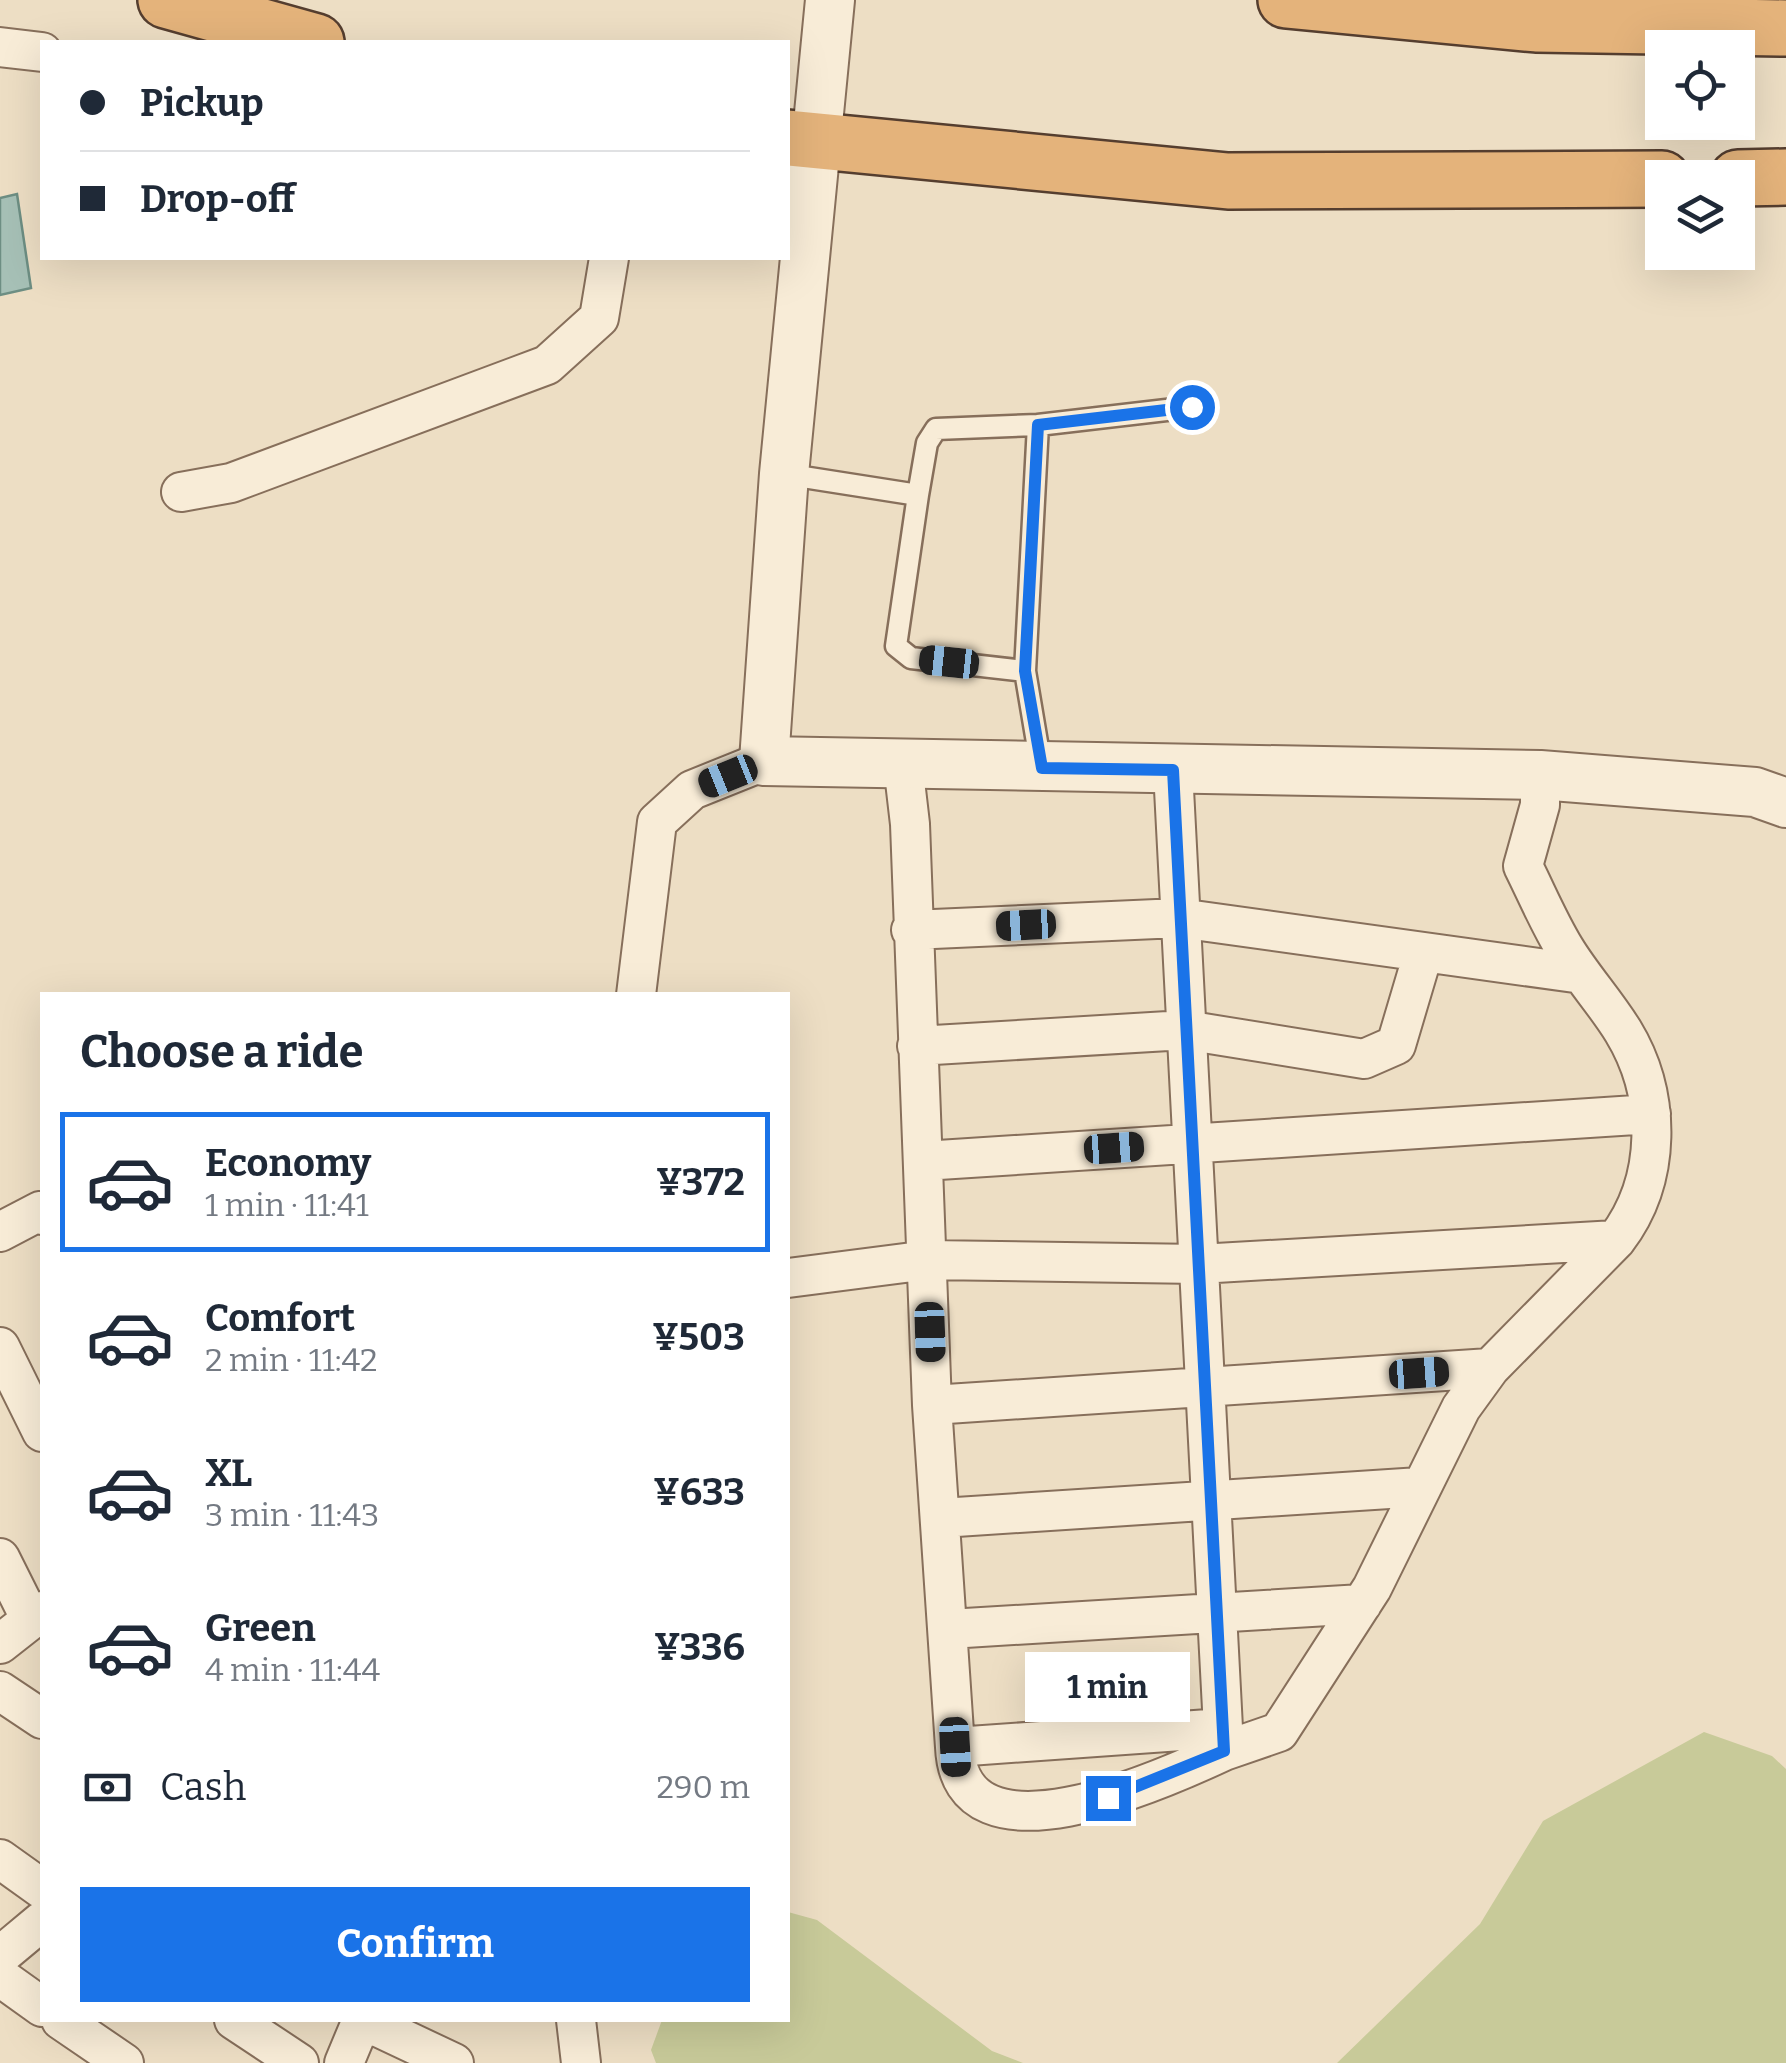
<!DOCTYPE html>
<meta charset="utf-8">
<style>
body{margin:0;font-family:Bitter,serif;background:#f2f2f3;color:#1f2937;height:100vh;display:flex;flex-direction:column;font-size:38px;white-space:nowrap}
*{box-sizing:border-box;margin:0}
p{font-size:32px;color:#747a83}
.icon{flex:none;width:55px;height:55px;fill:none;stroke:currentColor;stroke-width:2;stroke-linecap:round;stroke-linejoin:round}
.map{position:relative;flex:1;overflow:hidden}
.panel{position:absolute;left:40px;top:992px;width:750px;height:1030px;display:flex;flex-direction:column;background:#fff;border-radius:0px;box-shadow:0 10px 40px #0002}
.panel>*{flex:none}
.banner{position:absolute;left:40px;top:40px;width:750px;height:220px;border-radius:0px;box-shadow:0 10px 40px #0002;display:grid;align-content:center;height:220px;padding:0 40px;background:#fff}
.fabs{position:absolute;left:1645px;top:30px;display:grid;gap:20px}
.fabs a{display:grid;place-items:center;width:110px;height:110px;border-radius:0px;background:#fff;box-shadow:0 10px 40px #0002;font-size:50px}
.end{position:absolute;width:45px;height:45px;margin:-22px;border:12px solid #1a73e8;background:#fff;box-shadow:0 0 0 5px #fff}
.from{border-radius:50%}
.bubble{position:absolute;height:70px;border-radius:0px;background:#fff;box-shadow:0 10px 40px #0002;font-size:32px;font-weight:700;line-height:70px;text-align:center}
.car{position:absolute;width:30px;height:60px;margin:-30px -15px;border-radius:12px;box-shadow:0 0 8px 2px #0007;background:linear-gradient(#222 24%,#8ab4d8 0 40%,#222 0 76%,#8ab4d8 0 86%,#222 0)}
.banner b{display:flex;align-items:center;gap:35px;height:95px;font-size:38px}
.banner b+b{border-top:2px solid #e0e1e3}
.banner i{width:25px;height:25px;background:#1f2937}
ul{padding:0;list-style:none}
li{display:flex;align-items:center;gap:30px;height:140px;margin:0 20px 15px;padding:0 20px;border:5px solid transparent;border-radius:0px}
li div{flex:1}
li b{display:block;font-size:38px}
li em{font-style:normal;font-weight:700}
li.selected{border-color:#1a73e8}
li>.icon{width:90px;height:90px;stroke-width:1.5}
h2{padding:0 40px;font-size:45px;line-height:120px}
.pay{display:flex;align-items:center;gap:25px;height:110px;padding:0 40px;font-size:38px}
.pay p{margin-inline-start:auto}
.primary-button{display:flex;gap:20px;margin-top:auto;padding:20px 40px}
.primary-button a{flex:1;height:115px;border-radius:0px;background:#1a73e8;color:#fff;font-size:40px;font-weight:700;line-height:115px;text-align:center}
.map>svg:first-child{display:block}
.green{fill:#c8ca99}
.water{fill:#a6c0b6;stroke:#6d8e83;stroke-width:2.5}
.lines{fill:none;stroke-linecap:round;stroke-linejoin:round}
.service-casing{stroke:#876f5b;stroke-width:25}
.minor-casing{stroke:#876f5b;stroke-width:42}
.tertiary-casing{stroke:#876f5b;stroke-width:52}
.trunk-casing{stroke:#553e2f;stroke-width:60}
.service{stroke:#f8ecd7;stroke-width:20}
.minor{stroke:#f8ecd7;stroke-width:38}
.tertiary{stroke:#f8ecd7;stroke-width:48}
.trunk{stroke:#e4b37b;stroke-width:55}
.route{stroke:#1a73e8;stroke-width:12}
</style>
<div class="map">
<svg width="1786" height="2063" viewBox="0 0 1786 2063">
<rect width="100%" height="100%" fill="#eddec4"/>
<!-- green -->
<path class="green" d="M1704,1732L1772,1756L1786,1769V2063H1337L1480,1924L1543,1821Z
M788,1912L817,1920L992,2051L1023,2063H656L651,2050L662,2020H788Z"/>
<!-- water -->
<path class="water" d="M17,194L31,288L0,295V198Z"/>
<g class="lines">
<defs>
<path id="service" d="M1038,425L1192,407
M784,474L918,495L896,646L911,658L1025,671L1041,766
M918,495L927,443L936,429L1038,425L1025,671"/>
<path id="minor" d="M0,47L42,52
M181,492L231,483L547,365L599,318L609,258
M903,764L910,824L932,1405L955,1747L1223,1728L1173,770
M911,930L1179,918L1582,974
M636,995L657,822L692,790L764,761
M917,1046L1185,1030L1364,1059L1396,1045L1423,954
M923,1161L1651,1114
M0,1232L40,1211L42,1215
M788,1278L928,1260L1199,1264L1616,1240
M0,1347L42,1432
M932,1405L1490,1368
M941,1518L1420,1487
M0,1558L31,1620
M949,1629L1362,1604
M0,1644L42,1611
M0,1691L42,1719
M1223,1728L1224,1751L1279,1732L1372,1588L1461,1408L1490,1368L1616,1240C1662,1180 1662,1095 1623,1031C1605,1002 1582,977 1565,949C1549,923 1537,894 1523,866L1540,805V775
M955,1747C960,1872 1162,1780 1224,1751
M0,1859L42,1889
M0,1956L42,1921
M0,1977L42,2007
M61,2020L124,2063
M234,2020L299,2063
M363,2020L454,2063
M576,2020L581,2063
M344,2063L362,2020"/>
<path id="tertiary" d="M830,0L784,474L764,761L1540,775L1755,792L1786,803"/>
<path id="trunk" d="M166,0L316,42
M1286,0L1536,24L1786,28
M788,138L1228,181L1662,179
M1738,178L1786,177"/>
</defs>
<!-- service casing -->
<use href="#service" class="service-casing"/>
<!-- minor casing -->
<use href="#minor" class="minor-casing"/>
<!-- tertiary casing -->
<use href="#tertiary" class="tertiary-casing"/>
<!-- trunk casing -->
<use href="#trunk" class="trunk-casing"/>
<!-- service -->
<use href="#service" class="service"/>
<!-- minor -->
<use href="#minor" class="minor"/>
<!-- tertiary -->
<use href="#tertiary" class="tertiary"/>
<!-- trunk -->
<use href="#trunk" class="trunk"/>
</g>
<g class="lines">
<!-- route -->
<path class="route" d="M1108,1798L1224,1751L1173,770L1042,768L1025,671L1038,425L1192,407"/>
</g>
</svg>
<div class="fabs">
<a><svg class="icon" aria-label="locate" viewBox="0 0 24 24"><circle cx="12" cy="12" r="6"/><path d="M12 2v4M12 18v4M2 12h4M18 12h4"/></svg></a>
<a><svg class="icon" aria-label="layers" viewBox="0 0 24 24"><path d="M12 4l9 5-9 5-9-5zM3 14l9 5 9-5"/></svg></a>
</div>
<i class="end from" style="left:1192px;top:407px"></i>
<i class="end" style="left:1108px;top:1798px"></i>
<div class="bubble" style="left:1025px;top:1652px;width:165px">1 min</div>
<i class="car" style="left:949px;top:662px;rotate:276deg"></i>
<i class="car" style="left:728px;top:776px;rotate:248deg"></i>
<i class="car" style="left:1026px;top:925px;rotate:267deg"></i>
<i class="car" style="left:1114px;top:1148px;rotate:86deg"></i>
<i class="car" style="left:930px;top:1332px;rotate:178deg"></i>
<i class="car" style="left:1419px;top:1373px;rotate:86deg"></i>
<i class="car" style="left:955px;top:1747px;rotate:177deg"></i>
<div class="banner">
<b><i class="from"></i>Pickup</b>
<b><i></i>Drop-off</b>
</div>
<section class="panel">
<h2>Choose a ride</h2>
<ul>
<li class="selected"><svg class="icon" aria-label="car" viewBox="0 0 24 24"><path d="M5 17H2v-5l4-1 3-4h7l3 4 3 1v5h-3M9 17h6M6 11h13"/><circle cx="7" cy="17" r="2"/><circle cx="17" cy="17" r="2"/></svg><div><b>Economy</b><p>1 min · 11:41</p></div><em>¥372</em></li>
<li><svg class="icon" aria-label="car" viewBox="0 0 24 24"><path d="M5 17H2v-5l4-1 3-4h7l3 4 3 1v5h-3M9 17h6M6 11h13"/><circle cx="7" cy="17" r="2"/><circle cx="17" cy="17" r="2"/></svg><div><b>Comfort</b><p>2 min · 11:42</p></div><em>¥503</em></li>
<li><svg class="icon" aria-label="car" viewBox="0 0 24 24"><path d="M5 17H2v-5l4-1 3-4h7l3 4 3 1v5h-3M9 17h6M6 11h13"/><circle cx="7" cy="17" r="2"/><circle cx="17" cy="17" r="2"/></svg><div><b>XL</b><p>3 min · 11:43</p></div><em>¥633</em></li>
<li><svg class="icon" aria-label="car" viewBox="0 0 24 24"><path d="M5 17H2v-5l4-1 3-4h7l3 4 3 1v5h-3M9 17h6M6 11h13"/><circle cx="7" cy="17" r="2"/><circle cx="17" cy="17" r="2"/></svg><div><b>Green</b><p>4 min · 11:44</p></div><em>¥336</em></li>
</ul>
<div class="pay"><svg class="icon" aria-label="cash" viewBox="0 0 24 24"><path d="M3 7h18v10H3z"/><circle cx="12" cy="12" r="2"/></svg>Cash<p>290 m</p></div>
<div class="primary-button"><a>Confirm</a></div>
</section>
</div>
